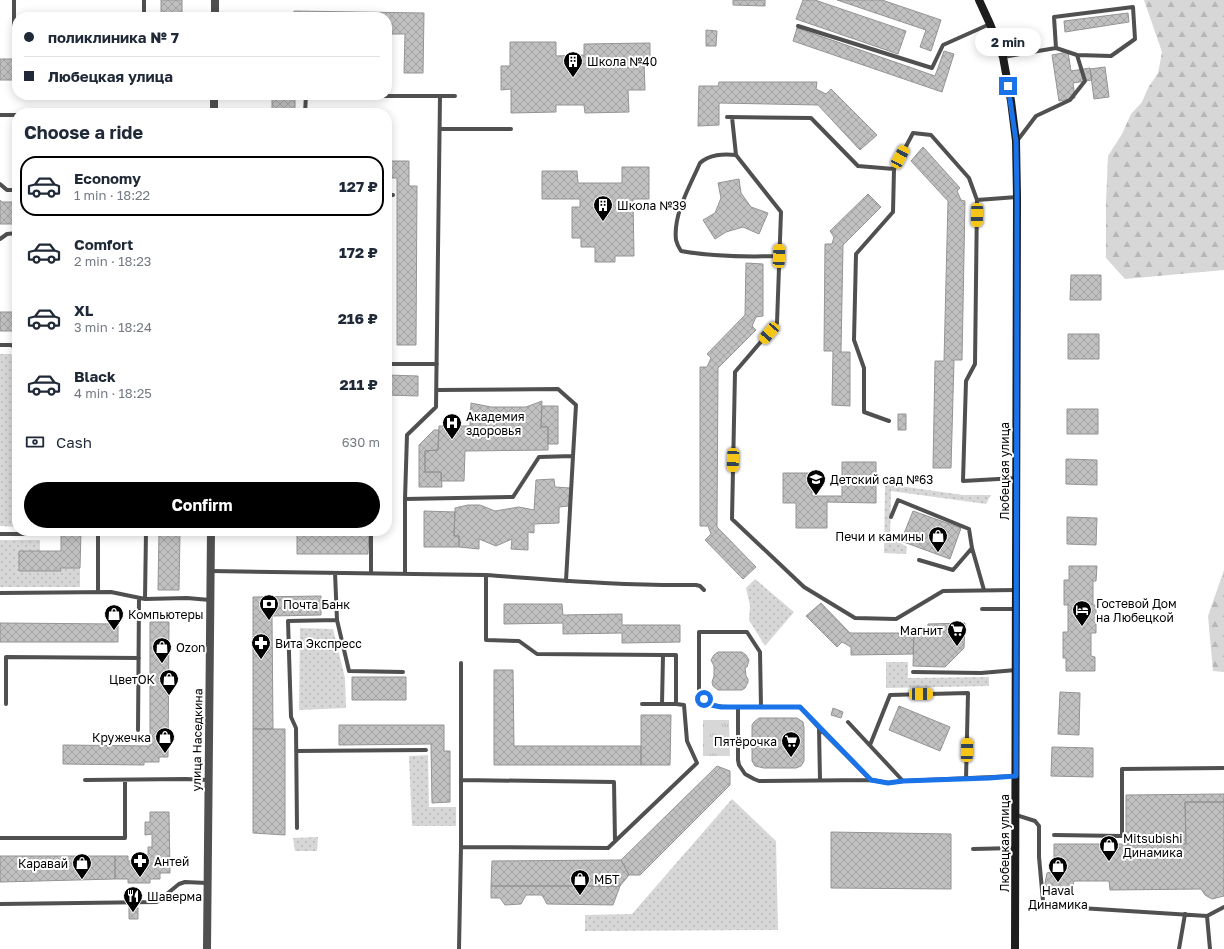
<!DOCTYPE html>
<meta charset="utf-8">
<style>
body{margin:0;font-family:"Golos Text",sans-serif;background:#f2f2f3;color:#1f2937;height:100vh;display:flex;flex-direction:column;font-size:15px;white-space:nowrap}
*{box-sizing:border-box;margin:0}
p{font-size:13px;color:#747a83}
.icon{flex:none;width:22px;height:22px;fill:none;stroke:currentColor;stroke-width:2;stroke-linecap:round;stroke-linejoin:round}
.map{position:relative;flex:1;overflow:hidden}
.details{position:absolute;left:12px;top:108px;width:380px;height:428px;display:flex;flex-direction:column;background:#fff;border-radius:16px;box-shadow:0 2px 10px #0003}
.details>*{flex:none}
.hud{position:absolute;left:12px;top:12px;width:380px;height:88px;border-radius:16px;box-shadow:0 2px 10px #0003;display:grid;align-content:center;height:88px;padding:0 12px;background:#fff}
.end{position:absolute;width:18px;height:18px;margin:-9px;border:5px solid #1a73e8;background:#fff;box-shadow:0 0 0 2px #fff}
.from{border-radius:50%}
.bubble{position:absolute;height:28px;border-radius:14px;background:#fff;box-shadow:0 2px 10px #0003;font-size:13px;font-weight:700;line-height:28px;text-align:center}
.car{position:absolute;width:12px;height:24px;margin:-12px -6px;border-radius:5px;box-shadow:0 0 3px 1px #0007;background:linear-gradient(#f5c518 24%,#345 0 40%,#f5c518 0 76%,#345 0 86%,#f5c518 0)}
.hud b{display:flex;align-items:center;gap:14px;height:38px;font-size:15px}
.hud b+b{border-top:1px solid #e0e1e3}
.hud i{width:10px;height:10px;background:#1f2937}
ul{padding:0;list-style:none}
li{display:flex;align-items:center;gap:12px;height:60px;margin:0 8px 6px;padding:0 4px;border:2px solid transparent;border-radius:16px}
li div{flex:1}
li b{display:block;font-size:15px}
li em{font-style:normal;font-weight:700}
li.current{border-color:#000}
li>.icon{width:36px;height:36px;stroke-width:1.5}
h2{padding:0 12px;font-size:18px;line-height:48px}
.pay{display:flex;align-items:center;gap:10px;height:44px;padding:0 12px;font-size:15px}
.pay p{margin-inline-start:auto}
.primary-button{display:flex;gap:8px;margin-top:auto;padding:8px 12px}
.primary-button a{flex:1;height:46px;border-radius:24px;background:#000;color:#fff;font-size:16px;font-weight:700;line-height:46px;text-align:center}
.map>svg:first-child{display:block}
.grass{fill:url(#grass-dots)}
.forest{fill:url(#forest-firs)}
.park{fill:url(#park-tufts)}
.building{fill:url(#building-cross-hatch);stroke:#949494}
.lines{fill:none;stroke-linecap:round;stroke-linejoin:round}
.lane{stroke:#505050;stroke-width:4}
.street{stroke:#505050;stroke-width:8}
.secondary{stroke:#1d1d1d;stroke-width:8}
.route{stroke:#1a73e8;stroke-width:5}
.labels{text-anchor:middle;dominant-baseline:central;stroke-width:4;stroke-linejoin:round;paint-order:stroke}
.poi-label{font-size:12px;fill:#000;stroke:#fff;text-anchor:start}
.street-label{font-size:12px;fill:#000;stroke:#fff}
</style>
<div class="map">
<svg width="1224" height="949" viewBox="0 0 1224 949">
<defs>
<pattern id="grass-dots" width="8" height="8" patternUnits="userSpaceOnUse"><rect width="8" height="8" fill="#d7d7d7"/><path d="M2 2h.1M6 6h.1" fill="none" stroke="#b7b7b7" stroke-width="1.8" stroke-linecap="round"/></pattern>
<pattern id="forest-firs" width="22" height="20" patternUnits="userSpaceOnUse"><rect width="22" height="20" fill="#d7d7d7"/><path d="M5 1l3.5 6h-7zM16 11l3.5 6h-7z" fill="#b7b7b7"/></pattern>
<pattern id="park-tufts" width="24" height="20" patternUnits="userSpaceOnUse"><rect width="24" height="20" fill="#d7d7d7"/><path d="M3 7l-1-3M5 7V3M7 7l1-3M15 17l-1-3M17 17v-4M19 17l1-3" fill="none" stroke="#b7b7b7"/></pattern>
<pattern id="building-cross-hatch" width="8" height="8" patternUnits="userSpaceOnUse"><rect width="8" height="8" fill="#c0c0c0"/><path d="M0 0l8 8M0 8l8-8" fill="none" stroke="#a3a3a3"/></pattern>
</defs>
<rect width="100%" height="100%" fill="#fff"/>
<!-- grass -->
<path class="grass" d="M0,354H10L17,357V527L0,526Z
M885,484L963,495H991L986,504L891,491L890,539H894L907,547L906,554L884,553Z
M0,540H40V551H19V571H60V568H80V587H0Z
M755,579L794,612L765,646L749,620L750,606L746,588Z
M300,628L333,629L345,678L346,708L299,710Z
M886,662H908V678L989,677V686L886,688Z
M428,755L429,807H456V826H412L409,756Z
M732,799L776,841L778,930L585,931V915L632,914Z
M318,837L317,851H295L293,838Z"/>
<!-- forest -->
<path class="forest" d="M1144,0H1224V270L1125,279L1106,258V203L1108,156L1122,134L1131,114L1142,102L1148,88L1158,73L1162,52Z
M1224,570V672L1213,671L1208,616Z"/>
<!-- park -->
<path class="park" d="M703,720H729L730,756H703Z"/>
<!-- building -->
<path class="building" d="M161,0H182V13H170V17H151V13H161Z
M733,0H765V6L733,5Z
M803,0H815L906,31L898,54L796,19Z
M837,0H882L941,20L931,51L920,47L926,30Z
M294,11L424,13L423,73H404L405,34H387V17H274V16H293Z
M1128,13L1129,22L1065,32L1064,21Z
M797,28L935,76L944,51L954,54L942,92L793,41Z
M706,30L717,31L716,46H706Z
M510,42H556V56L584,55V44L650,43V61H644L645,90H628L629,112L585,113L584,105H556V112L511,113V89L501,90V66H510Z
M1068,52L1071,71L1090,68L1092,80L1073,83L1075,98L1059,101L1052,55Z
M0,59H17V80H0Z
M1105,67L1109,97L1094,99L1090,69Z
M719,82H817L816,89L826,94L831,89L877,135L860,150L818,105L719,103V125L698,126L699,86H718Z
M272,95H295V113H272Z
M923,147L960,188L957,191L961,200L965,201L962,360H954L951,468H933L935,361H944L948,201L911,161Z
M387,161H409V186H417L416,345H397V178H387Z
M622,167H649V199H633L634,256H615V262H595V247H581V238H572V207H580V199H542V171H577L578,183H622Z
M739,179L741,193L751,207L768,213L759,234L743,227L726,232L715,239L703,220L715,213L721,198L718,183Z
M868,194L881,207L843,245L841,352H850V406L832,405L833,351H824L825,244H832L834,237L830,231Z
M0,200L2,202H15V224H0Z
M15,202H17V224H15Z
M746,263L763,264V316L756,317L752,326L756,330L718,368L717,527L756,567L743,579L705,540L711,534L708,526H700V367H707L711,358L707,354L745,315Z
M1071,275H1101V300H1070Z
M0,312H13V331H0Z
M1068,334H1099V359H1068Z
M387,375L418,376V396L387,395Z
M542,401L541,427H548V450L465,451L464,481H441V472H425V451L438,450L439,426H470L471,403L491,407H526Z
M542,406H558V444H548V427H541Z
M1067,409H1098V434H1067Z
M898,414H906V430H898Z
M434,430H439L438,450L425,451V472H441L442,487H419V445Z
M1066,459L1097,460V485L1066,484Z
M842,462H876V503L827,502V528H796V503H783V473H812V496H842Z
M554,479L555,487L570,488L569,506L559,507V523L534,524V533L528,532V550L511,549L512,539L496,546L479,539V549L459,547V536H454L455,508L468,505H480L495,511L519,507L534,510L536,480Z
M424,511L455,512L454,536H459V547H424Z
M913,511L961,528L950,559L901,541Z
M1067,517L1097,518L1096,545L1067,544Z
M61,531H81L80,568H60L61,571H19V551H61Z
M159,531H180L179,590H158Z
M297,531H369L368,554H297Z
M1069,566H1097L1096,581H1093V605H1096V633H1091V656L1095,657V671H1066V658H1063V632H1068V605H1064V580H1069Z
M321,596V615L272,616L273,729H253V597Z
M821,603L850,633H914L913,654L851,655V647L842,642L837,647L806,616Z
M504,604H562L563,615L622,614V625H680V642L622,643V633L563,634V623L504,624Z
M150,622H169L168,757H159V762H144V765L63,764V745L150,746Z
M0,623L118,624V642H0Z
M965,623L964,648L945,667L913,666L914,633H928V624Z
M718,652H742L746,655L749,660L747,667H745L746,676L748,679V682L745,688L742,690H718L713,686L712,682L714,676V666L711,660L714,655Z
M494,670H513L514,746H641V765H494Z
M352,677H406V700H352Z
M1060,692L1080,693L1079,735L1058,734Z
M899,706L950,727L940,751L889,730Z
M833,708L843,712L841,718L831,715Z
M641,715H671L670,765H641Z
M759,718H797L803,722L804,728V761L801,766L796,768H764L755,766L752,761V725L754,722Z
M339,725H444V751H450V802L432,803L431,744L339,745Z
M253,729H285V835L253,833Z
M1052,747L1093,748V777L1051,776Z
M717,766L730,771V785L640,875H629L621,860Z
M1224,794V802H1185L1186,844L1126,845V795Z
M1185,802H1224V896L1212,899L1205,895L1201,889L1110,890L1109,881H1074L1072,889L1063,895L1050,893L1045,883L1047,873L1054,871V844H1186Z
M150,812H169L170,873H160V879H150V883H128V879H115V856H128V861H148V847H152V834L145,835V822H150Z
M831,832L951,834V889L831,888Z
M0,856H115V879L0,882Z
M621,860L629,875L620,886H491L492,861Z
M491,886H620L613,905L547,904L542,895H526L521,904L505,905L500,898H491Z
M129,907L138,908V919H129Z"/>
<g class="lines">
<!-- lane -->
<path class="lane" d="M14,0V43H17
M144,17V0
M798,26L932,68L943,45L990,24
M1056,48L1054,17L1133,7L1135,39L1111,56L1077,55
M1003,57L1056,48L1077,55L1085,81L1070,100L1036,116L1017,141
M383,95V96H455
M305,113L306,95
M0,115H17
M727,117L811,118L858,166L894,169L913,133L931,135L969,178L977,200L1017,197
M732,117L736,155L781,212L777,323L735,372L732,519L804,587L855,618L896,619L943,591L1016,590
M440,129H511
M736,155C723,154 710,154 700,163C690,186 673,214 676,240C677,244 679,248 681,251C714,257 747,257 779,256
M0,184L7,190H17
M387,195H393
M977,200L975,364L966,381L963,481L1016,478
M0,239L7,234L17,233
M0,345H11L17,348
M387,364H437
M889,421L864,412V368L854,340L856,254L893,212L894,169
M405,499L513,497L539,457L573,456L576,405L558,389L437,390
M891,517L898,500L969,529L972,548L984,590
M98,531V592
M371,531V573
M0,534H46
M919,560L953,570L972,548
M210,571L486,575V640L519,641L537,654L663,655L662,704
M405,574V499L407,435L436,407L440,96
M486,575C556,580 626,586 696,585L700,586L704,590
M566,581L573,456
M0,593L111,592L145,599L187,598L210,600
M145,599L146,531
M982,609H1016
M337,620L349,671L403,672
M913,672L981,673L1016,670
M6,704V657L139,658
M642,704H676
M738,707C722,707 706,708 699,691V632H747L760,652L761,707
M848,722L903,781
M819,728L871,780
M138,730L139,598
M870,745L890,695L968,693L966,779
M296,751L426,750
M85,780L186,779L208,780
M461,780L614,782L615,841
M820,780L819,728L800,707H738V760L739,765L745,774L754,779L759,781L871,780L888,783L903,781L1015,776
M1016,815L1035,821L1039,826V857L1043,901L1049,906L1207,916L1224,907
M297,828L296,728L291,717L288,621L337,620L335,573
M1054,835L1122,836V769L1224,768
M0,838H125V780
M461,847L608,848L697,763L687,741L684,705L676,704V655H663
M973,849L1015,848
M0,904L157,902L179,884L185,882L207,883
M1207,916L1210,949
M459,949L461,847V663
M1179,949L1185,914"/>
<!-- street -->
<path class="street" d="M215,17V0
M214,113V95
M207,949L211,531"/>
<!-- secondary -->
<path class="secondary" d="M979,0L990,24L1003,57L1011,101L1016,141L1017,197L1015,949"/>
</g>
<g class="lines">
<!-- route -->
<path class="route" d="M704,699L711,705L721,707H800L871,780L888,783L903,781L989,778L1016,776L1017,197L1016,141L1008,86"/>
</g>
<!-- icons -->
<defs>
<symbol id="building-pin" viewBox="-11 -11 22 30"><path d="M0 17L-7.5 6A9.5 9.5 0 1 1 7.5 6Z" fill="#000" stroke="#fff"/><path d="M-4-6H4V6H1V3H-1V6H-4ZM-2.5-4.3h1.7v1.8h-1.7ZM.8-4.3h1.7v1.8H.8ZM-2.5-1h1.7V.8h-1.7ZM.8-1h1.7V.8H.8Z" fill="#fff"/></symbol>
<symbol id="hospital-pin" viewBox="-11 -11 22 30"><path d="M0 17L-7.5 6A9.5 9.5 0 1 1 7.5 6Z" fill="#000" stroke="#fff"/><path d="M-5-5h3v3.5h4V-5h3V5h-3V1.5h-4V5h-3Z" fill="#fff"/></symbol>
<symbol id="school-pin" viewBox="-11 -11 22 30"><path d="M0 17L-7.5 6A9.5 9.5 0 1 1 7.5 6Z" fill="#000" stroke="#fff"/><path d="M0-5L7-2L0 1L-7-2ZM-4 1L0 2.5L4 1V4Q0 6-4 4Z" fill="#fff"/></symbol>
<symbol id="shop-pin" viewBox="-11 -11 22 30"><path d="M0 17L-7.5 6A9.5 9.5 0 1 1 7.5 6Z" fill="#000" stroke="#fff"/><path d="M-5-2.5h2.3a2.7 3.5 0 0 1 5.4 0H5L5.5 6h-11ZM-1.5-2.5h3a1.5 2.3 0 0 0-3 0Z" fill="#fff"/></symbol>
<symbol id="bank-pin" viewBox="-11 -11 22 30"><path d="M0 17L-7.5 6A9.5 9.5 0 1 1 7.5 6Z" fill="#000" stroke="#fff"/><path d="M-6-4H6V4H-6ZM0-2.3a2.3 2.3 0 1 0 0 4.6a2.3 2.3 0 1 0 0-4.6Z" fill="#fff"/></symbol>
<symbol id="hotel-pin" viewBox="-11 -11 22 30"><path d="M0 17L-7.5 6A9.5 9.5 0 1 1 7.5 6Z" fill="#000" stroke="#fff"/><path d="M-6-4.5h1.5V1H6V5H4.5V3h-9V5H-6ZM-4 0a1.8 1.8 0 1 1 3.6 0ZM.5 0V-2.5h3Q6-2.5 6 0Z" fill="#fff"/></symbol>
<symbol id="supermarket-pin" viewBox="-11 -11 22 30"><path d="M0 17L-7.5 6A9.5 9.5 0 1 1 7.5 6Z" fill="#000" stroke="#fff"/><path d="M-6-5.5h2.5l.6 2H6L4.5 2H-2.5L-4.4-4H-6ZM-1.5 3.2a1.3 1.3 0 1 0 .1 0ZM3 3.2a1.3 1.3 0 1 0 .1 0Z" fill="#fff"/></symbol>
<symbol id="pharmacy-pin" viewBox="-11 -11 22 30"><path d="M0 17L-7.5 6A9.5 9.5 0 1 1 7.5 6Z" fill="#000" stroke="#fff"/><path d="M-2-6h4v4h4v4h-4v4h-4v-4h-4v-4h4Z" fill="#fff"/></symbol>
<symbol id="restaurant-pin" viewBox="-11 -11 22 30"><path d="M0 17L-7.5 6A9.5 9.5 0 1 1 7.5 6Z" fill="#000" stroke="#fff"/><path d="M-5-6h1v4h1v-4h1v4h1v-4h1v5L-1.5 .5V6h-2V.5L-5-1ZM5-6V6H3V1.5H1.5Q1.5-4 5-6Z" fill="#fff"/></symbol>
</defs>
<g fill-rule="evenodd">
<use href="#building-pin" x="562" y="50" width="22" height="30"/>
<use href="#building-pin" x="592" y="194" width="22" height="30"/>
<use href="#hospital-pin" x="441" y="412" width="22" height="30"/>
<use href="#school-pin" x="805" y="468" width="22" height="30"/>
<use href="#shop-pin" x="927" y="525" width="22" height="30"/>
<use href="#bank-pin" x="258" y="593" width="22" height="30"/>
<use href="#hotel-pin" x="1071" y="599" width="22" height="30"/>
<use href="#shop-pin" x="103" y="603" width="22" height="30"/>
<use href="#supermarket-pin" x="946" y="619" width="22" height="30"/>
<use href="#pharmacy-pin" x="250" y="632" width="22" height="30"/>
<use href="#shop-pin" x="151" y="636" width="22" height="30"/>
<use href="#shop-pin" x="158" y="668" width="22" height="30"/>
<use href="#shop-pin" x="154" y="726" width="22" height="30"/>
<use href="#supermarket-pin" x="780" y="730" width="22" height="30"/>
<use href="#shop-pin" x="1098" y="834" width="22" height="30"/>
<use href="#pharmacy-pin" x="129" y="850" width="22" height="30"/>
<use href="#shop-pin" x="71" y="852" width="22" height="30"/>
<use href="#shop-pin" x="1047" y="855" width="22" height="30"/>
<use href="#shop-pin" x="569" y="868" width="22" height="30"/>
<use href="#restaurant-pin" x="122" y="885" width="22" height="30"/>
</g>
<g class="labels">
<!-- poi labels -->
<g class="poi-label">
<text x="587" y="61">Школа №40</text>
<text x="617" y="205">Школа №39</text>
<text x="466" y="416">Академия<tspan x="466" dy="14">здоровья</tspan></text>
<text x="830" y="479">Детский сад №63</text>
<text x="924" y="536" text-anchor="end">Печи и камины</text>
<text x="1096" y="603">Гостевой Дом<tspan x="1096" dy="14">на Любецкой</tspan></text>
<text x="283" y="604">Почта Банк</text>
<text x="128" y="614">Компьютеры</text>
<text x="943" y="630" text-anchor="end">Магнит</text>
<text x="275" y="643">Вита Экспресс</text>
<text x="176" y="647">Ozon</text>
<text x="155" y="679" text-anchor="end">ЦветОК</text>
<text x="151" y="737" text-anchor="end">Кружечка</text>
<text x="777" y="741" text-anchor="end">Пятёрочка</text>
<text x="1123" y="838">Mitsubishi<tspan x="1123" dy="14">Динамика</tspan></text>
<text x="154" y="861">Антей</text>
<text x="68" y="863" text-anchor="end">Каравай</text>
<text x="594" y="879">МБТ</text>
<text x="1058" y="890" text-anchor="middle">Haval<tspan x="1058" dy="14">Динамика</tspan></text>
<text x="147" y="896">Шаверма</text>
</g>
<!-- street labels -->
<g class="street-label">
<text transform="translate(1004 471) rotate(-90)">Любецкая улица</text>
<text transform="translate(197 740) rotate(-89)">улица Наседкина</text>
<text transform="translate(1004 843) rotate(-90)">Любецкая улица</text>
</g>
</g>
</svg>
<i class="end from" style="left:704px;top:699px"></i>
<i class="end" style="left:1008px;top:86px"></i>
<div class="bubble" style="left:975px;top:28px;width:66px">2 min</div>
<i class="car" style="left:900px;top:157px;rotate:28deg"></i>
<i class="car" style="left:977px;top:215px;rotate:181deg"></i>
<i class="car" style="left:779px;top:256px;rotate:2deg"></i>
<i class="car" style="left:769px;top:333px;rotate:221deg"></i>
<i class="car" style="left:733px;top:460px;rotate:182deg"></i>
<i class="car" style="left:921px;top:694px;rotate:89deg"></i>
<i class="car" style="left:967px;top:750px;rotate:1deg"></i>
<div class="hud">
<b><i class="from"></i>поликлиника № 7</b>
<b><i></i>Любецкая улица</b>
</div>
<section class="details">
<h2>Choose a ride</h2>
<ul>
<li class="current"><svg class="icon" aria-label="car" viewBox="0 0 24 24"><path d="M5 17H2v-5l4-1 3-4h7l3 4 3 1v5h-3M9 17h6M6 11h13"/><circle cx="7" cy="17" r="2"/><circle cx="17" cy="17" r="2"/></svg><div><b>Economy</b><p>1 min · 18:22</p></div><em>127 ₽</em></li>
<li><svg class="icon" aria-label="car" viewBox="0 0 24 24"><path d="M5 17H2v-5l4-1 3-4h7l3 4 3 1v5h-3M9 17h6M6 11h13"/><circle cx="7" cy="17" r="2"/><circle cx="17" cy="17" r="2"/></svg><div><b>Comfort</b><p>2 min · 18:23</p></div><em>172 ₽</em></li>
<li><svg class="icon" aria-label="car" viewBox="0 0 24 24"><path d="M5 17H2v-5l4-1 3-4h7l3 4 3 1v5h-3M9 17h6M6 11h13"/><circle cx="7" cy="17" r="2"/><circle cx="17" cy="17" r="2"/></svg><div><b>XL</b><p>3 min · 18:24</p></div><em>216 ₽</em></li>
<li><svg class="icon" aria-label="car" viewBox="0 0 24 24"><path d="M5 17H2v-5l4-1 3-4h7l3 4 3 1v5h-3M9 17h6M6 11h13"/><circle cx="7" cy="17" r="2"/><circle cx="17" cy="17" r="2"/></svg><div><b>Black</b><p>4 min · 18:25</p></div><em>211 ₽</em></li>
</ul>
<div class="pay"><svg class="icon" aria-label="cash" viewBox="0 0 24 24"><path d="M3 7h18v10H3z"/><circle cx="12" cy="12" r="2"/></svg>Cash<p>630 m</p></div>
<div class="primary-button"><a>Confirm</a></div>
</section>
</div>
